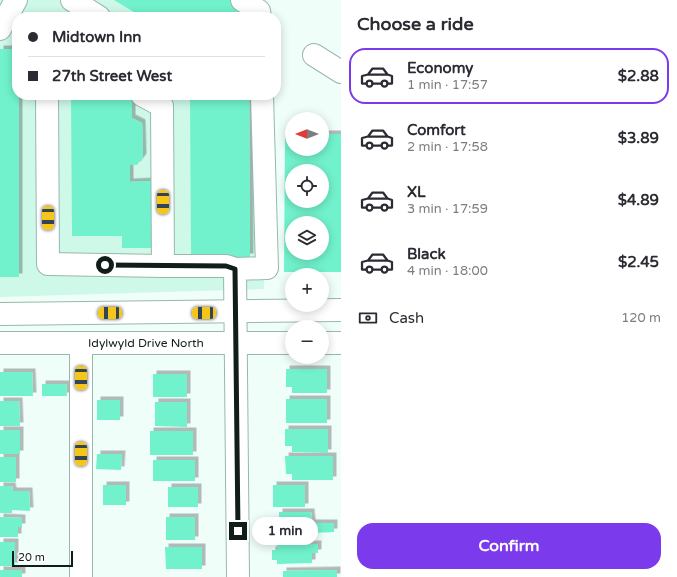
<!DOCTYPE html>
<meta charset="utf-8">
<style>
body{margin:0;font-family:"Varela Round",sans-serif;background:#f2f2f3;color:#2b2b33;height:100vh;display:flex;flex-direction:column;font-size:15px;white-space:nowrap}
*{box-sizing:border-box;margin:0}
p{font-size:13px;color:#7c7c81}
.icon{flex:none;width:22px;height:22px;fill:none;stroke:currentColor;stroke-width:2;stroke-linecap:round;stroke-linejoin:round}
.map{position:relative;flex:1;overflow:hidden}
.side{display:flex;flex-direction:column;background:#fff;width:336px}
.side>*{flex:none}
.guide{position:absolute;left:12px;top:12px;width:269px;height:88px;border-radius:16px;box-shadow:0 2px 10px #0003;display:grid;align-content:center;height:88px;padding:0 16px;background:#fff}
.needle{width:26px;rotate:270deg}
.tools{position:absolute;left:285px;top:112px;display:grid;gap:8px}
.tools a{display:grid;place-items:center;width:44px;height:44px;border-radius:50%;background:#fff;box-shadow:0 2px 10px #0003;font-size:20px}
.scale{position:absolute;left:12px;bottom:10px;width:61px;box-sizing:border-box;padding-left:4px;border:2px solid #101d18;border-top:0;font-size:11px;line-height:14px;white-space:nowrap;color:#101d18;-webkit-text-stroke:3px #fff;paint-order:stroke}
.end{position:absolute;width:18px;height:18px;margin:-9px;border:5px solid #101d18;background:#fff;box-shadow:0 0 0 2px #fff}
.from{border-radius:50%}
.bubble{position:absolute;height:28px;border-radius:14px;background:#fff;box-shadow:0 2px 10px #0003;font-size:13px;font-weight:700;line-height:28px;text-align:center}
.car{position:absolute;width:12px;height:24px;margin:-12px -6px;border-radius:5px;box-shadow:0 0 3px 1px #0007;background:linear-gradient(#f5c518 24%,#345 0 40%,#f5c518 0 76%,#345 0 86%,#f5c518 0)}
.guide b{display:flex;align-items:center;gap:14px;height:38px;font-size:15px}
.guide b+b{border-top:1px solid #e1e1e2}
.guide i{width:10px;height:10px;background:#2b2b33}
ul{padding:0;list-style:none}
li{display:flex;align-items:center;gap:12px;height:56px;margin:0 8px 6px;padding:0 8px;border:2px solid transparent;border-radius:16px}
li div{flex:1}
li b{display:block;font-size:15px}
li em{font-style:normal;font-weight:700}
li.selected{border-color:#7c3aed}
li>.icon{width:36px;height:36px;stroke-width:1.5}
h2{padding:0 16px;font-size:18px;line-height:48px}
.pay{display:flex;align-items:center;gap:10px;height:44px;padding:0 16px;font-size:15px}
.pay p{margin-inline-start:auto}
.cta{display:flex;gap:8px;margin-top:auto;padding:8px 16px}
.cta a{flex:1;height:46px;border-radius:16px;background:#7c3aed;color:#fff;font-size:16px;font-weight:700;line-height:46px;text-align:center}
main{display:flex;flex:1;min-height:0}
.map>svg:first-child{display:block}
.built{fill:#cef9e9}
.building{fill:#71f2cc;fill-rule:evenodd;filter:url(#shadow)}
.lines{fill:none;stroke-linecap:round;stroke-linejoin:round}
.minor-casing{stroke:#97b8ac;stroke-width:24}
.major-casing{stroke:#97b8ac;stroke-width:24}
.minor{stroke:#fff;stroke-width:22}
.major{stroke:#fff;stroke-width:22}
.route{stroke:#101d18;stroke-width:5}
.labels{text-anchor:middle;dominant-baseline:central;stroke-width:3;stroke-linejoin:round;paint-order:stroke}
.street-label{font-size:12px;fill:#101d18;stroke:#fff}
</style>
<main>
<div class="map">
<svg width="341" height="577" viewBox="0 0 341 577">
<defs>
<filter id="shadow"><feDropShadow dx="3.5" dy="-3.5" stdDeviation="0" flood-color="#0004"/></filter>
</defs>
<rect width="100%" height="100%" fill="#f0fef9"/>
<!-- built -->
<path class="built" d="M0,0H242L260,17H17V95H261L264,289L0,297Z"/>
<!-- building -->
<path class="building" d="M114,0H230L248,11V17H142Z
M0,49H17V95H19V277H0Z
M190,95H249L250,257L191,259Z
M71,96H132V118L142,123L143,157L137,165H130V182L152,181V248H122V236H72Z
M285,134H292V149H322V134H341V272H284ZM292,171H322V201H292ZM292,223H322V253H292Z
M286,369H327V393H292V387H286Z
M0,372H32L33,396H0Z
M153,374H187V397H153Z
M42,384H66L67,396H42Z
M286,399H327V423H286Z
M97,400H120V420H97Z
M0,401H19L20,426H0Z
M155,402H187V427L155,426Z
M285,429H328V453L292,452V446H285Z
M0,430H20V454H0Z
M150,431H193V455H150Z
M97,454H122L121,470L96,469Z
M285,456H333V480H292V474H286Z
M0,457H16V482H0Z
M153,460H195V481H153Z
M103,485H126V505H103Z
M273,485H305V507H273Z
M0,486H12L13,491H29L30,511L12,510V513H0Z
M168,487H198V507H168Z
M279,512H311L312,523H334V532L312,533V535L279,536Z
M0,517L22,518V527H18V537H0Z
M166,517H195V540H166Z
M0,542H15V566H0Z
M318,544V553H312V563L277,564V560H272V550H277V545Z
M165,547H202V569H166Z
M0,570H22V577H0Z
M337,570V577H283V571Z"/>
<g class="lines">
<defs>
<path id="minor" d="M72,0L99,17
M242,0L259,11L260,17
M0,29L16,0
M314,55L341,72
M47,95L48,264L163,266
M142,95L162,106L163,266H226L235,269
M81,343V577
M238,577L235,269L267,268L262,95"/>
<path id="major" d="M0,314L341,310
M0,343H292
M322,343H341"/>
</defs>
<!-- minor casing -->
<use href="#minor" class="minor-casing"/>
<!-- major casing -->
<use href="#major" class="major-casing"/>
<!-- minor -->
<use href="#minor" class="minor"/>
<!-- major -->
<use href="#major" class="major"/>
</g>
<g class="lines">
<!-- route -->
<path class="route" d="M105,265L226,266L235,269L238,531"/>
</g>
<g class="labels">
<!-- street labels -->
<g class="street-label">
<text x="146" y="343">Idylwyld Drive North</text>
</g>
</g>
</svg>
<div class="tools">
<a><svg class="needle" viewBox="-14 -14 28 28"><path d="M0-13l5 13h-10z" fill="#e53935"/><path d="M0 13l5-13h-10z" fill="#7c7c81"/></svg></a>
<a><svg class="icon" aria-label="locate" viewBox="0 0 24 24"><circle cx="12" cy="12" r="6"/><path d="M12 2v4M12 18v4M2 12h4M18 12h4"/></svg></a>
<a><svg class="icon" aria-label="layers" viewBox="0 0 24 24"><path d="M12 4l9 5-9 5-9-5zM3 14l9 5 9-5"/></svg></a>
<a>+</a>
<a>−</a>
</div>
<div class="scale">20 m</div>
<i class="end from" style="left:105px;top:265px"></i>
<i class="end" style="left:238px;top:531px"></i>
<div class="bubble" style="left:252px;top:517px;width:66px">1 min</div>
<i class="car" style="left:163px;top:202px;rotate:180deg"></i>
<i class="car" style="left:48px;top:218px;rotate:180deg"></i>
<i class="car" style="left:110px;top:313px;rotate:270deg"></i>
<i class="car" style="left:204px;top:313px;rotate:270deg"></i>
<i class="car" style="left:81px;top:378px;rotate:180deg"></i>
<i class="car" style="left:81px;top:454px;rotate:180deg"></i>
<div class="guide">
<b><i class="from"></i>Midtown Inn</b>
<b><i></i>27th Street West</b>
</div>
</div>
<section class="side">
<h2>Choose a ride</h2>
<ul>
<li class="selected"><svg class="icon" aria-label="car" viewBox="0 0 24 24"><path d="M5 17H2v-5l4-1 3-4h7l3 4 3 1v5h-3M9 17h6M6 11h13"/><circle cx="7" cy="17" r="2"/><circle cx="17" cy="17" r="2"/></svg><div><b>Economy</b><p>1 min · 17:57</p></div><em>$2.88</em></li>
<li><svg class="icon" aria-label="car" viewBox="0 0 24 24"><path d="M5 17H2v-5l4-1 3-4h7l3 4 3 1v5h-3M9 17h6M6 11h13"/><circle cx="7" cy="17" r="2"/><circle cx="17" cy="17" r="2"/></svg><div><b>Comfort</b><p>2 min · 17:58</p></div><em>$3.89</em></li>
<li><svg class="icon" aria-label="car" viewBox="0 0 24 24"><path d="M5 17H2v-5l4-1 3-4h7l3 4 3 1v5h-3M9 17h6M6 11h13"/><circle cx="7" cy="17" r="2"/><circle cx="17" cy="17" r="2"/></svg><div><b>XL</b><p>3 min · 17:59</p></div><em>$4.89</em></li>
<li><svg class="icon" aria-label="car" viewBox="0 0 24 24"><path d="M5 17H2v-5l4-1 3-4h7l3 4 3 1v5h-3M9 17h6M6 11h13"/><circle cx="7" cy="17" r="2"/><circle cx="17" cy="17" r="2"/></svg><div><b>Black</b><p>4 min · 18:00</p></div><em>$2.45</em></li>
</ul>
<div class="pay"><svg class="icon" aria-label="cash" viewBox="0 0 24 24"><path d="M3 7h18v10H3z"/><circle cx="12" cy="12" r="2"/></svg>Cash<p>120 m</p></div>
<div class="cta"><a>Confirm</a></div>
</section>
</main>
